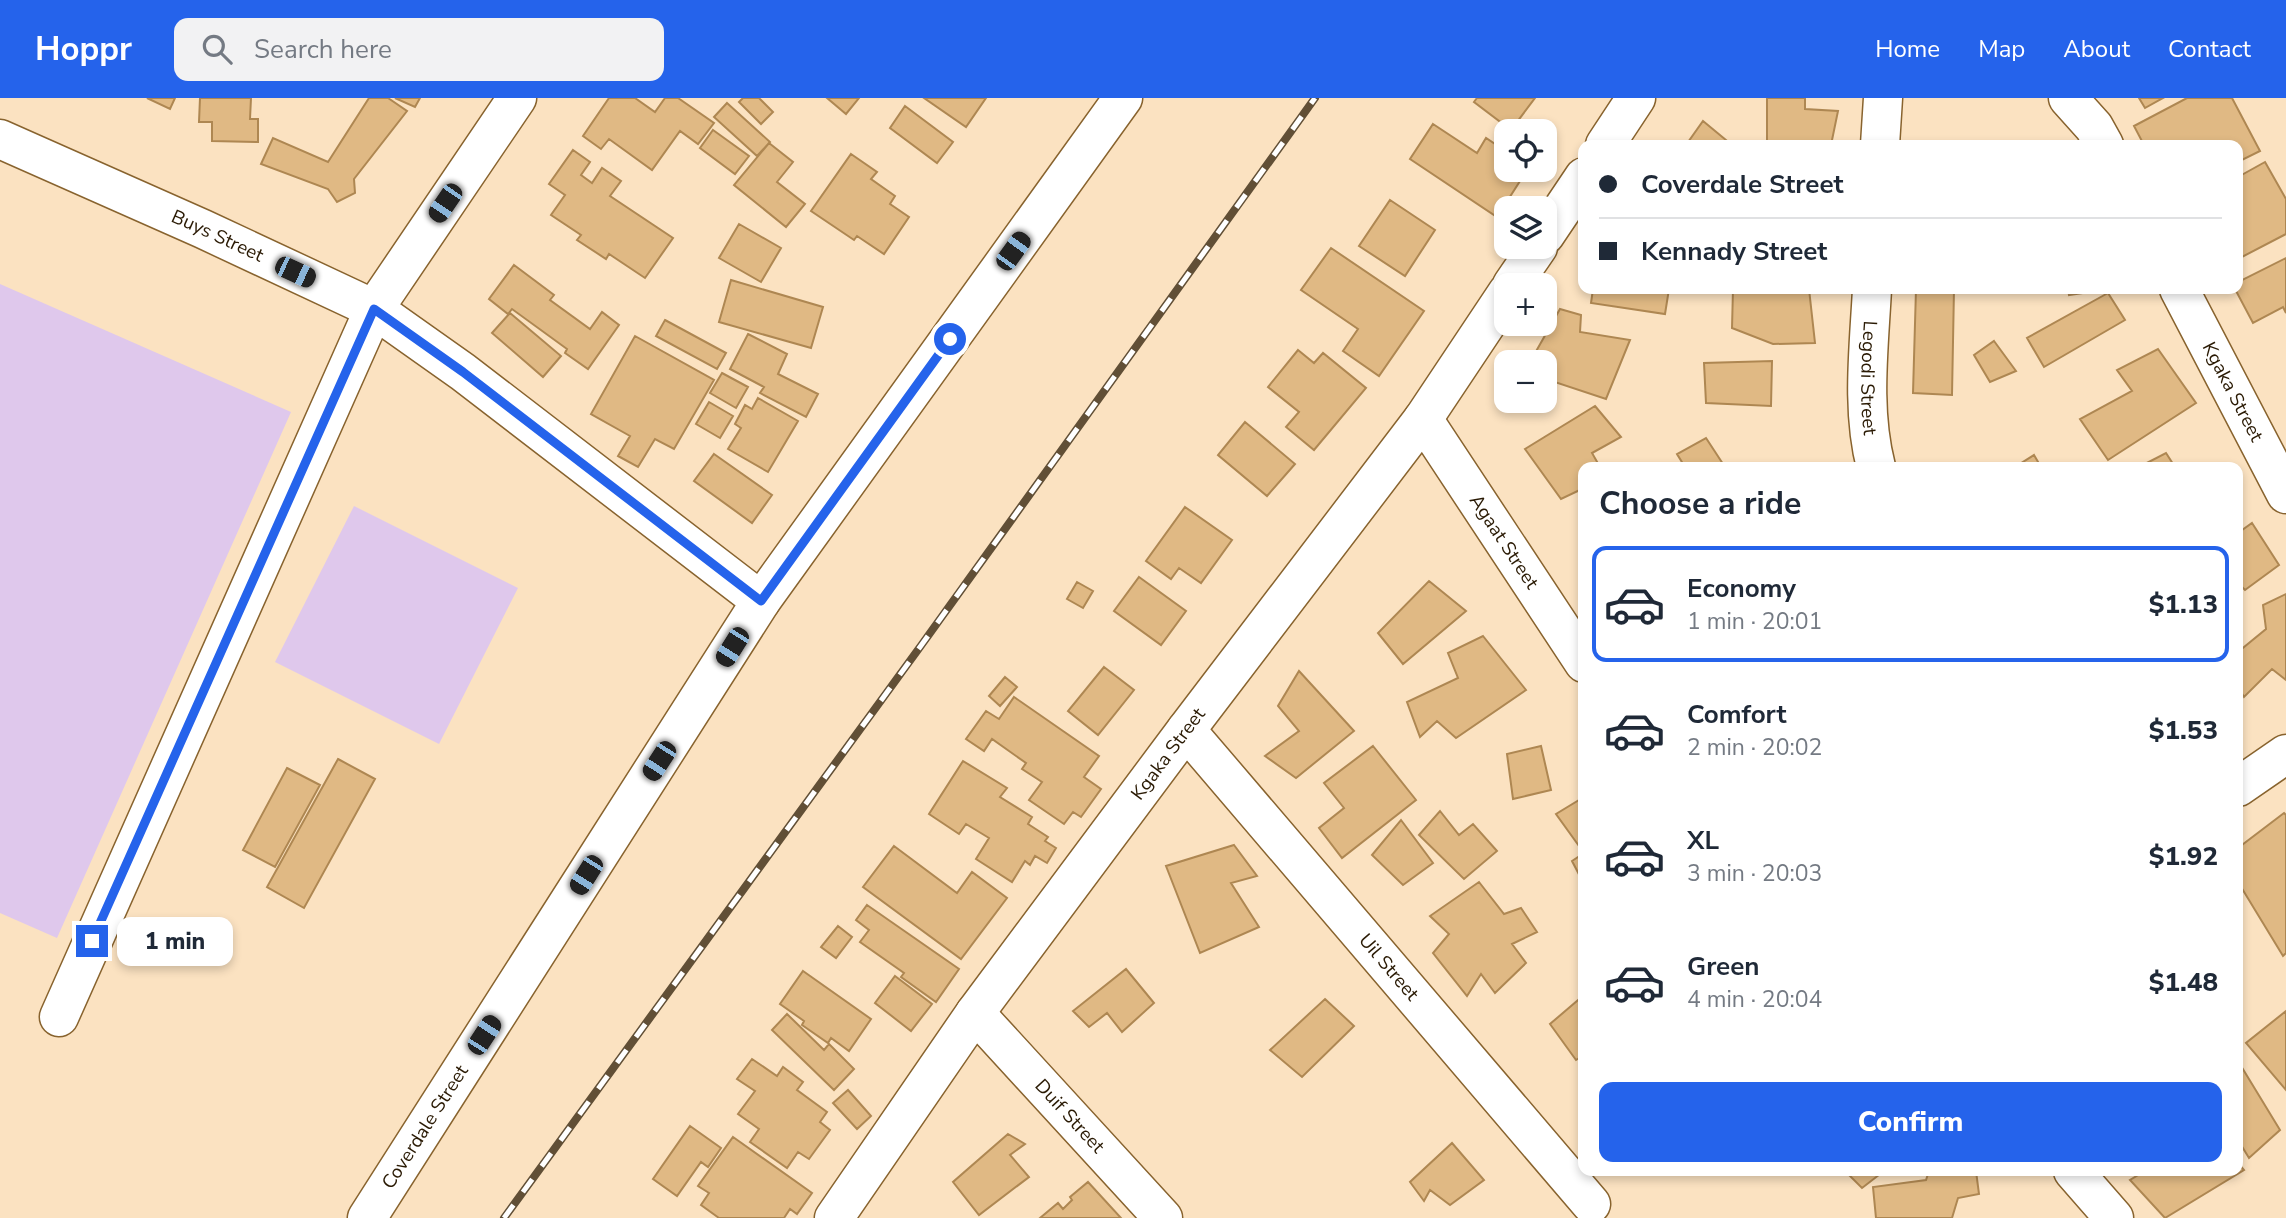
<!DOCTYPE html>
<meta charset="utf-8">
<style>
body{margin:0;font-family:"Nunito Sans",sans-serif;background:#f2f2f3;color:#1f2937;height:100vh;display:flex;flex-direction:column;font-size:26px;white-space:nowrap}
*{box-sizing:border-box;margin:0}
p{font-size:23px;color:#747a83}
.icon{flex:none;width:38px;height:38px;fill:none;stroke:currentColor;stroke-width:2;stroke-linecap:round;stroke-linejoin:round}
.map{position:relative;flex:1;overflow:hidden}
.sheet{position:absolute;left:1578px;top:364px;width:665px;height:714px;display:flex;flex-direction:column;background:#fff;border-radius:14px;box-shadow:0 4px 10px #0003}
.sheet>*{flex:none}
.banner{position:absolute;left:1578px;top:42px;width:665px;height:154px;border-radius:14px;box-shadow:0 4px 10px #0003;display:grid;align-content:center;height:154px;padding:0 21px;background:#fff}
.fabs{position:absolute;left:1494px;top:21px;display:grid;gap:14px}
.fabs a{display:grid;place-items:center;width:63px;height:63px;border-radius:14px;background:#fff;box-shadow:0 4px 10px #0003;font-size:35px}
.end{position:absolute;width:32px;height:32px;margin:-16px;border:9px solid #2563eb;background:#fff;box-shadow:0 0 0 4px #fff}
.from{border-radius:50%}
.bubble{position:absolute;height:49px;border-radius:14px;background:#fff;box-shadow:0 4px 10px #0003;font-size:23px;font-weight:800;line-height:49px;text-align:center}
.car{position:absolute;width:21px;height:42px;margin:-21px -10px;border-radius:9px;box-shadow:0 0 5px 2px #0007;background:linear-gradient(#222 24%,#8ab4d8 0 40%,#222 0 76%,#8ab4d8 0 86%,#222 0)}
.banner b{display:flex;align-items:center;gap:24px;height:66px;font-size:26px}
.banner b+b{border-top:2px solid #e0e1e3}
.banner i{width:18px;height:18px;background:#1f2937}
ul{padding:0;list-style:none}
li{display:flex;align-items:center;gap:21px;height:116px;margin:0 14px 10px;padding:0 7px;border:4px solid transparent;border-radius:14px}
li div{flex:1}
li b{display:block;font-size:26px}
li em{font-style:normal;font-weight:800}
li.on{border-color:#2563eb}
li>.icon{width:63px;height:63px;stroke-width:1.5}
h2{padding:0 21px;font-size:32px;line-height:84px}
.action{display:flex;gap:14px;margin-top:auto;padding:14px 21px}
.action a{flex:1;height:80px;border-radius:14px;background:#2563eb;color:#fff;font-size:28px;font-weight:800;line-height:80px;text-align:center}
header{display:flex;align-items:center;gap:42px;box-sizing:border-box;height:98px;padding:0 35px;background:#2563eb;color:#fff}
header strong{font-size:33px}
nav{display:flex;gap:38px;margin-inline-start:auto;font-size:24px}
.search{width:490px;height:63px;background:#f2f2f3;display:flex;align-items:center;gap:18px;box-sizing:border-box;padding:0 24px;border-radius:14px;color:#747a83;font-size:26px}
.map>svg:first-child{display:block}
.green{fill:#dfc8ec}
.building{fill:#e0b984;stroke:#ae8752;stroke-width:2}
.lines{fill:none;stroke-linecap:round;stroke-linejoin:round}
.minor-casing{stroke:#88632e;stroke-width:41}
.minor{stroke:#fff;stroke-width:38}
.rail-casing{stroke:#614f36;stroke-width:8}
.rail{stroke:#fff;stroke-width:5;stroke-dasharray:16;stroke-linecap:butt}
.route{stroke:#2563eb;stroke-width:9}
.labels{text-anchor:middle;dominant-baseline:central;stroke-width:7;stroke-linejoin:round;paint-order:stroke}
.street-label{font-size:19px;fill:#2a1a04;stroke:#fff}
</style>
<header>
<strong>Hoppr</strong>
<div class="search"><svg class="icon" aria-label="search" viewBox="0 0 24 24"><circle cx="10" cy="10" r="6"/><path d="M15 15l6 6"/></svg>Search here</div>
<nav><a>Home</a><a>Map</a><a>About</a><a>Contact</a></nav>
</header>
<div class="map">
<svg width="2286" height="1120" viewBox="0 0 2286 1120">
<rect width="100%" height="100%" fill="#fbe2c1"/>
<!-- green -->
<path class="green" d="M0,186L291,314L57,840L0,815Z
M354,408L518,490L439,646L275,564Z"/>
<!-- building -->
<path class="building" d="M147,0H175L170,11Z
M200,0H251L250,21H258V44L212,43V24H199Z
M369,0H388L407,13L354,81L355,95L337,104L328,91L261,66L273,40L328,64Z
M395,0H420L415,9Z
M609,0H635L655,14L665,0H678L714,25L698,46L680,33L652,72L609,41L601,51L583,38Z
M743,0H759L773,14L761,26L739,4Z
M827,0H859L846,16Z
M924,0H986L966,29Z
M1477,0H1535L1511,32L1474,4Z
M1767,0H1805V11L1838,13L1831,47H1797L1767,43Z
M2139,0H2163L2145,10Z
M2187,0H2232L2260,53L2238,64V47H2144L2134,28Z
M727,5L770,44L757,58L714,19Z
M905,8L953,44L937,65L890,30Z
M1703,23L1732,47H1686Z
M1433,26L1477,55L1486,40L1507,54V72H1527L1497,119L1410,61Z
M713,32L749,58L735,76L700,50Z
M769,45L793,64L777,84L805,106L786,129L734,87Z
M573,52L590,64L581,77L592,85L602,70L621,83L610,98L673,140L645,180L609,156L606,161L577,142L581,137L551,117L565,97L549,86Z
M851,56L877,74L871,81L895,98L890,106L909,119L884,156L857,138L854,142L811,113Z
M2265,64L2286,101V136L2238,161V79Z
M1390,102L1435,132L1405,178L1359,148Z
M739,126L781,150L761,184L719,160Z
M1331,150L1424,213L1379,278L1343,253L1358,231L1301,192Z
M2286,160V215L2283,209L2253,225L2235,191H2238V184Z
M514,167L554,197L550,202L590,231L602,214L619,227L588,271L565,255L567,251L512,211L508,216L489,201Z
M731,182L823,209L811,250L719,224Z
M1593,191H1669L1665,216L1591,205Z
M1733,191H1809L1815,245L1773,246L1732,230Z
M1916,191H1954L1952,297L1913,295Z
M2068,191H2109L2069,197Z
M2108,195L2125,222L2044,269L2027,240Z
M1560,211L1581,217L1580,234L1630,242L1606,301L1555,284L1552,309L1539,303H1545V264H1530Z
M510,215L561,258L543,279L492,235Z
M665,222L726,255L717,271L656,238Z
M748,236L787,256L778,276L818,296L806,319L760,295L764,289L730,271Z
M635,238L714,282L674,351L655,341L638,369L618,358L630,338L591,316Z
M1994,243L2016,273L1990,284L1974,257Z
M2158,251L2196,305L2108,362L2080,321L2132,293L2117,272Z
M1298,252L1314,265L1323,255L1366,290L1314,352L1286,329L1299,314L1268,289Z
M1772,263L1771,308L1706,305L1704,265Z
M722,275L748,289L736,310L710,295Z
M758,300L798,323L768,374L728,351L741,330L735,326L745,307L752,311Z
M709,304L733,318L720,340L696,326Z
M1595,308L1621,339L1592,355L1600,369H1584V390L1561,401L1525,351Z
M1245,324L1295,366L1267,398L1218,357Z
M1706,340L1725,369H1685L1677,356Z
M2166,355L2175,369H2139Z
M714,356L772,397L752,425L694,383Z
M2034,357L2041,369H2015Z
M1185,409L1232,442L1201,485L1179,470L1171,481L1146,463Z
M2252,425L2279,467L2245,492L2238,485V435Z
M1139,479L1186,513L1161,547L1114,513Z
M1429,483L1466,513L1403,566L1378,535Z
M1077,484L1093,493L1083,510L1067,501Z
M2286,496V582L2272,571L2244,599L2238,589V554L2266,531L2263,507Z
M1483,538L1526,592L1456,640L1437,623L1420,639L1407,604L1458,580L1448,555Z
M1104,569L1134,592L1098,637L1068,613Z
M1299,573L1354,633L1296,680L1265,658L1299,633L1278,608Z
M1005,579L1017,589L1000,608L989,598Z
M1014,599L1099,658L1084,679L1101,691L1081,719L1073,714L1064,726L1029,702L1042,684L1022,671L1026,665L992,641L984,653L966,641L986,613L999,621Z
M1373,648L1416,702L1342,760L1319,730L1344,710L1324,685Z
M1541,648L1551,692L1513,701L1507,656Z
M338,661L375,681L304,810L267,789Z
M963,663L1007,690L1000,699L1032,719L1028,726L1048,739L1045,743L1056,750L1047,765L1035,758L1030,767L1025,763L1012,784L976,761L989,740L966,726L959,736L929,716Z
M287,670L320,687L275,769L243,752Z
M1584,699V755L1556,716Z
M1440,713L1459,737L1473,726L1497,753L1464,781L1419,737Z
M2284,715L2286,717V855L2283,858L2238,784V750Z
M1401,722L1433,765L1403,787L1372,757Z
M1234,747L1257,778L1231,785L1259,829L1200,855L1166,768Z
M894,748L957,795L972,774L1007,800L961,861L863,789Z
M1584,755V786L1572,763Z
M1479,784L1504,816L1521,810L1537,834L1512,846L1526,865L1495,895L1481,876L1467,898L1433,855L1449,836L1430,818Z
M867,807L959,871L936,904L901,879L904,875L860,844L869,832L856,822Z
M838,828L852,839L836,860L821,849Z
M1126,871L1154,905L1122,934L1107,915L1089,929L1073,913Z
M803,873L871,921L849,953L831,940L828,945L802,927L804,923L780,906Z
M895,878L932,906L911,933L875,905Z
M1584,897V957L1576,962L1550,926Z
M1325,901L1354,928L1302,979L1270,952Z
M2286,913V992L2246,945Z
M787,916L824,952L829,946L854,971L834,992L772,932Z
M752,961L777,978L783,969L803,984L797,992L827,1014L820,1024L830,1032L809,1061L798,1054L787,1070L750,1044L759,1031L738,1016L755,993L737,981Z
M2238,963L2280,1032L2249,1060L2238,1042Z
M848,992L871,1018L857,1031L833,1005Z
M690,1028L721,1050L708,1069L701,1064L677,1098L653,1081Z
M1008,1036L1025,1046L1010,1057L1029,1079L979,1117L953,1084Z
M733,1039L812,1095L797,1116L790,1111L784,1120H719L701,1107L709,1095L698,1088Z
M1452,1045L1484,1082L1450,1107L1430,1092L1424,1103L1410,1084Z
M2238,1065L2244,1072L2165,1120L2130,1082L2145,1073H2238Z
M1845,1073H1884L1862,1090Z
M1929,1073H1976L1979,1096L1958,1100L1952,1120H1876L1873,1089L1926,1082Z
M1088,1084L1121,1120H1040L1058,1105L1063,1111L1072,1102L1070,1099Z"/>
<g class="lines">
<defs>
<g id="minor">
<path d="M2068,0L2094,29L2104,47"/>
<path id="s1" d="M0,41L203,131L374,211L463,274L761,503"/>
<path d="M1605,47L1636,0"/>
<path d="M1880,47L1883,0"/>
<path d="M1545,137L1584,79"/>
<path d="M1512,187L1538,149"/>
<path id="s2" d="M1872,191C1869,250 1861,311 1876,369"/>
<path id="s3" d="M2179,191L2286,396"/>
<path id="s4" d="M1423,321L1584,565"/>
<path id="s5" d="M1186,632L1591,1106"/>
<path d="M2238,689L2286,656"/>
<path id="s6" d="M975,915L1163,1120"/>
<path d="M59,919L374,211L517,0"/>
<path d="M2073,1073L2114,1120"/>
<path id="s7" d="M367,1120L761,503L1123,0"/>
<path id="s8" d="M834,1120L975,915L1186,632L1423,321L1507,195"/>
</g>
</defs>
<!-- minor casing -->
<use href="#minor" class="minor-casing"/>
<!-- minor -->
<use href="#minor" class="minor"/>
<defs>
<path id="rail" d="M504,1120L920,549L1315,0"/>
</defs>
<!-- rail casing -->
<use href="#rail" class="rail-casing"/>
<!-- rail -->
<use href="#rail" class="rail"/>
</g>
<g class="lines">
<!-- route -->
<path class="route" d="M92,843L374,211L463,274L761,503L950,241"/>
</g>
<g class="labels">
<!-- street labels -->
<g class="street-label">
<text stroke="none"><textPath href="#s1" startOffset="238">Buys Street</textPath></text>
<text stroke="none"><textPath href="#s2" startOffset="89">Legodi Street</textPath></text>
<text stroke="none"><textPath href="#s3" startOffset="116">Kgaka Street</textPath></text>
<text stroke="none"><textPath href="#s4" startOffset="147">Agaat Street</textPath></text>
<text stroke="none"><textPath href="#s8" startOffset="572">Kgaka Street</textPath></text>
<text stroke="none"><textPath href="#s5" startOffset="312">Uil Street</textPath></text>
<text stroke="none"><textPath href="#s6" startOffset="140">Duif Street</textPath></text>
<text stroke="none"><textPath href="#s7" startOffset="108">Coverdale Street</textPath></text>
</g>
</g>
</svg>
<div class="fabs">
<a><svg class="icon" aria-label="locate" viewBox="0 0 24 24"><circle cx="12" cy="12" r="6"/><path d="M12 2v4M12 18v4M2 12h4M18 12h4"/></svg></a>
<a><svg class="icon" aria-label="layers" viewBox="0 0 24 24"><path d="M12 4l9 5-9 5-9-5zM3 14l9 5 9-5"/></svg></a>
<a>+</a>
<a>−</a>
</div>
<i class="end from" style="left:950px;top:241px"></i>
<i class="end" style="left:92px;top:843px"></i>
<div class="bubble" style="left:117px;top:819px;width:116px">1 min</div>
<i class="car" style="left:445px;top:105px;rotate:214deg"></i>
<i class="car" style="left:1013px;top:153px;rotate:36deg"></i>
<i class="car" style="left:295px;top:174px;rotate:115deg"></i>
<i class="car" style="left:732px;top:549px;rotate:212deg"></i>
<i class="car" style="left:659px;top:663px;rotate:213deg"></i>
<i class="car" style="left:586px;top:777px;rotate:212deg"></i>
<i class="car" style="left:484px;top:937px;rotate:33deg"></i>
<div class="banner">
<b><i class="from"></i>Coverdale Street</b>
<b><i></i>Kennady Street</b>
</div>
<section class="sheet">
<h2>Choose a ride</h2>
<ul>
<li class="on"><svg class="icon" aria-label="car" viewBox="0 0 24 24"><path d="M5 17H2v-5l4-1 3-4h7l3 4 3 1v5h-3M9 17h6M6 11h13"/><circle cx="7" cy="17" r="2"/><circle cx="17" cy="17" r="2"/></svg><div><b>Economy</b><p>1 min · 20:01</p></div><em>$1.13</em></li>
<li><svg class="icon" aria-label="car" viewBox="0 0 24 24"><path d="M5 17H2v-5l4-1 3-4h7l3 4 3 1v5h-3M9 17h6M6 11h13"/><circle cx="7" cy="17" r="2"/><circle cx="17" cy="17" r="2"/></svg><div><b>Comfort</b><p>2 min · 20:02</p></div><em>$1.53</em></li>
<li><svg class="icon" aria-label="car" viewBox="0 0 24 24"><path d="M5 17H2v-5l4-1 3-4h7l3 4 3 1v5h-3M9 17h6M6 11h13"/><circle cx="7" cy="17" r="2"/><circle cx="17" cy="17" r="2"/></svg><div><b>XL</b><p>3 min · 20:03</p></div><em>$1.92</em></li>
<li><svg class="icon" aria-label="car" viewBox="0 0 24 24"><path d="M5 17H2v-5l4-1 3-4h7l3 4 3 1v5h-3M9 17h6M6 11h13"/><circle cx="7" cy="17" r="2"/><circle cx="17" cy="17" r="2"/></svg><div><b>Green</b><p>4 min · 20:04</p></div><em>$1.48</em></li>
</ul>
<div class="action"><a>Confirm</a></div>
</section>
</div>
